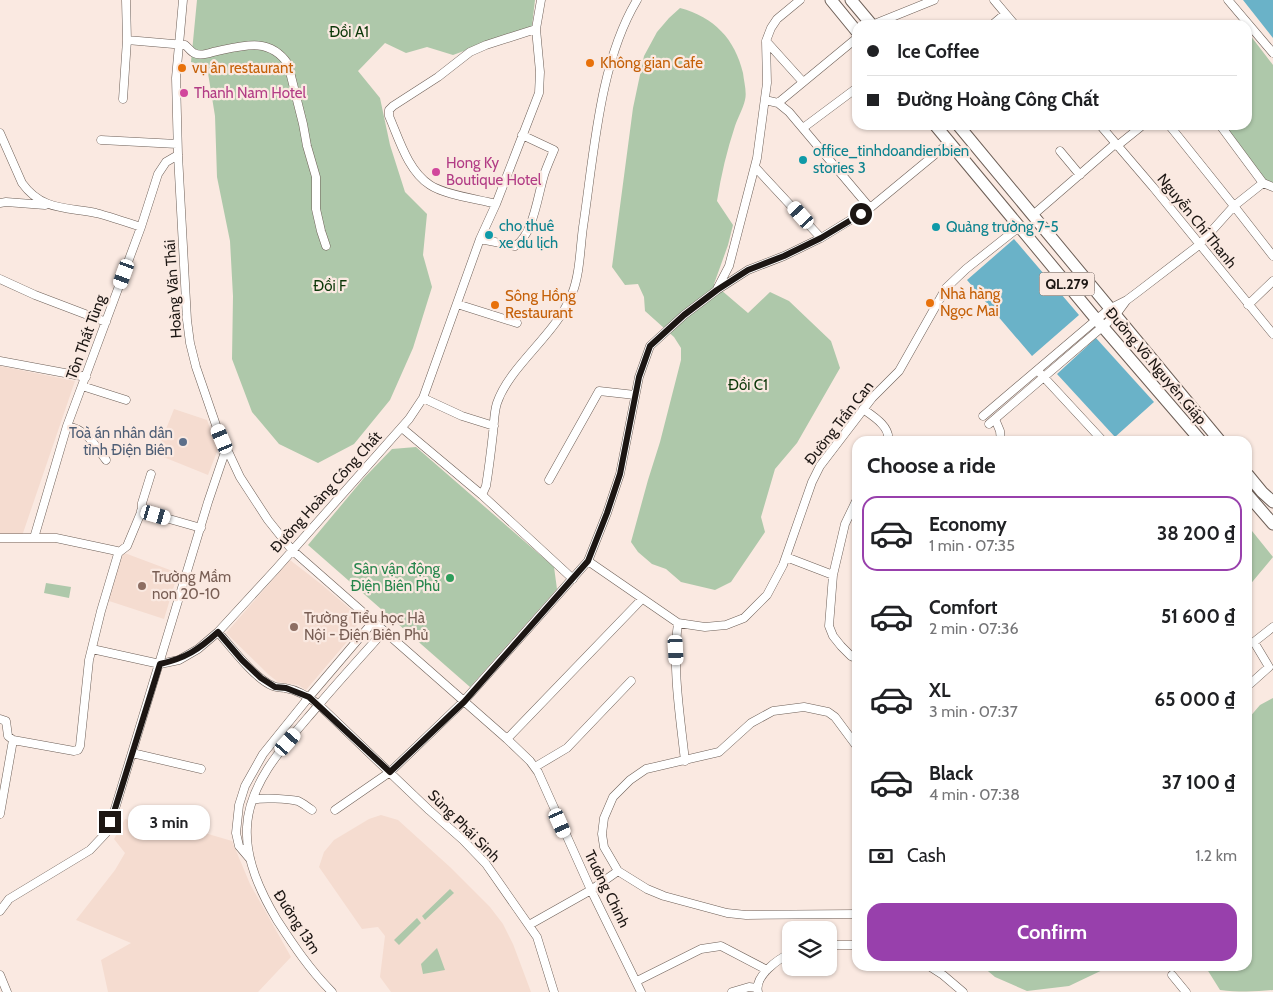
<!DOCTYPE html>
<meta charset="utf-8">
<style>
body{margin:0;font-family:Cabin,sans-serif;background:#f2f2f2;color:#202124;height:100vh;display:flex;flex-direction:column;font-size:19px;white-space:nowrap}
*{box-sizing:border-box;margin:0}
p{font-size:16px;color:#757577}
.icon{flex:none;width:28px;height:28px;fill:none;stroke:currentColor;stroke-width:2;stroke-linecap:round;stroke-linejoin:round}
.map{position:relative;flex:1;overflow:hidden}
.drawer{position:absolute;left:852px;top:436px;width:400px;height:535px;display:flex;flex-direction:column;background:#fff;border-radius:15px;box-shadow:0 1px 4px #0004}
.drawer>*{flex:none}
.guide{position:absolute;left:852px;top:20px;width:400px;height:110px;border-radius:15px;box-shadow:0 1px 4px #0004;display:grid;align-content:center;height:110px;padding:0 15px;background:#fff}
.buttons{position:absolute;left:782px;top:921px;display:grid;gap:10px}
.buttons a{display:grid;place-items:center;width:55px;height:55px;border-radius:10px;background:#fff;box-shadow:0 1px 4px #0004;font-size:25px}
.end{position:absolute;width:22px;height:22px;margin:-11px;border:6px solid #1c1613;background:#fff;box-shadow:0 0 0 2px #fff}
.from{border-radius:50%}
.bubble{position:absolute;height:35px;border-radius:15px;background:#fff;box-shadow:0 1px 4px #0004;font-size:16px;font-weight:700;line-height:35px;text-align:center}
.car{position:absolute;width:15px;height:30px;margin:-15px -8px;border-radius:6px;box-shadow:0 0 4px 1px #0007;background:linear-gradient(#fff 24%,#345 0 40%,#fff 0 76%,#345 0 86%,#fff 0)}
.guide b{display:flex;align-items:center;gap:18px;height:48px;font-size:19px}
.guide b+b{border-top:1px solid #e0e0e0}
.guide i{width:12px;height:12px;background:#202124}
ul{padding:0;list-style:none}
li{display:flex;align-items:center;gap:15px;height:75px;margin:0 10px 8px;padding:0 5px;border:2px solid transparent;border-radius:15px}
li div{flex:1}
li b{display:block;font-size:19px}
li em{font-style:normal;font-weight:700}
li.selected{border-color:#9840ac}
li>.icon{width:45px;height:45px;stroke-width:1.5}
h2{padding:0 15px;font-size:22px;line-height:60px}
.pay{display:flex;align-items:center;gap:12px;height:55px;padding:0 15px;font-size:19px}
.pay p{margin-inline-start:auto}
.button{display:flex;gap:10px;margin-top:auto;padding:10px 15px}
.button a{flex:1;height:58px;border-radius:15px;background:#9840ac;color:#fff;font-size:20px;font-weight:700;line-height:58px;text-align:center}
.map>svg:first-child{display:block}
.built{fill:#f5dcd0}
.park{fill:#aec8aa}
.water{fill:#6ab2c8}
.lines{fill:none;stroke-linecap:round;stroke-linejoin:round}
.minor-casing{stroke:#6d5f57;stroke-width:9}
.highway-casing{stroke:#6d5f57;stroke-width:13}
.minor{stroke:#fff;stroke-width:8}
.highway{stroke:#fff;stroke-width:11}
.route{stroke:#1c1613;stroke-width:6}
.food-dot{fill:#e8710a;stroke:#fae9e1;stroke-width:2}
.hotel-dot{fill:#d1479c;stroke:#fae9e1;stroke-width:2}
.culture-dot{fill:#0f9aa8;stroke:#fae9e1;stroke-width:2}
.service-dot{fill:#5c6f8a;stroke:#fae9e1;stroke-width:2}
.leisure-dot{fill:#2e9e5b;stroke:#fae9e1;stroke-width:2}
.education-dot{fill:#8d6e63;stroke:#fae9e1;stroke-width:2}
.labels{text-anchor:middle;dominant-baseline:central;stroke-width:4.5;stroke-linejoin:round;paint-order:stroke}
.shield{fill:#fae9e1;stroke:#5f5551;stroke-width:1}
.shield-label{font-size:14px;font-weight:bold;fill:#1c1613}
.park-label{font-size:15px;fill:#0c3708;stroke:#fae9e1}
.food-label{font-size:15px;fill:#c56008;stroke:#fae9e1;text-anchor:start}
.hotel-label{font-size:15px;fill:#b23c85;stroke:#fae9e1;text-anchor:start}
.culture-label{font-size:15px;fill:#0d838f;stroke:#fae9e1;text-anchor:start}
.street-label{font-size:15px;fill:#1c1613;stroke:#fae9e1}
.service-label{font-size:15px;fill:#4e5e75;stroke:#fae9e1;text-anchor:end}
.leisure-label{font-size:15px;fill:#27864d;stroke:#fae9e1;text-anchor:end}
.education-label{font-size:15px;fill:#785e54;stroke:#fae9e1;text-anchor:start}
</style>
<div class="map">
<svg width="1273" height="992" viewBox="0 0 1273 992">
<rect width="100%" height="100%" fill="#fae9e1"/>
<!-- built -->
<path class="built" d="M0,366L75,381L22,536H0Z
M174,409L207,420L218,449L208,475L156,454Z
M122,552L178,573L164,619L106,600Z
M290,560L321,584L355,613L357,630L306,690L298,685L278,682L269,675L226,633Z
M381,815L398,820L450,867L490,907L503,924L513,944L531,992H391L380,977L385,936L378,927L362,929L319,867L324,852L334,840L369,819Z
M125,819L176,834L181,826L232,841L250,884L291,957L258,992H108L101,960L131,943L76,920L115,870L125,853L114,839Z"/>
<!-- park -->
<path class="park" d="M197,0H535L532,26L453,55L427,47L406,53L385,43L358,71L380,98L390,145L405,192L427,214L423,255L432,287L413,348L390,400L354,444L318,463L279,444L252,412L232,359L233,296L230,241L217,177L215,116L207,67L191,62Z
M680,8C714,17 735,39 743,73C744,82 747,92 745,100C743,109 738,117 735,126C727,150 721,175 717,201L733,225L728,245L714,284L748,313L770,292L789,301L831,341L840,368L797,443L775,469L761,517L765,532L731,582L715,590L681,582L666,569L652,564L638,552L631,542L648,480L660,442L681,360V348L674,337L645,311L644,297L638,284L625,285L612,267L633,108L644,56L657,32L669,18Z
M1250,35L1273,65V183L1267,182L1225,125H1248V37Z
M416,447L554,567L557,589L470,687L308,545L364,478L392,449Z
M1248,526L1273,557L1248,587Z
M46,583L71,587L69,598L44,593Z
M1273,698V990C1255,992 1237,992 1220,990L1205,966H1248V719L1260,705Z
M450,889L454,893L425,920L422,916Z
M417,918L421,923L399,945L394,940Z
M437,948L445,970L423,974L421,964Z
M982,966H1111L1069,986L1027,991L995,977Z"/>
<!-- water -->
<path class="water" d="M1244,0H1273V38L1243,0Z
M1014,239L1079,315L1032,356L967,280Z
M1096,338L1154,402L1115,437L1057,374Z"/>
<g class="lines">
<defs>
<path id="minor" d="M183,0L176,78L178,155L187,320L190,343L196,367L217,428L240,477L268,520L292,550L507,739L530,761L538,772L591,890L641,992
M994,0L1015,25
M1228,0L1273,53
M872,25L934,0
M992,25L1005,14
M127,40L185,45C188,47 191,52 194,53C199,56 207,54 213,52C242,46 269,36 288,64L303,124L307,146L316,177V209L321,231L326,246
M766,41L803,82
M123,99L127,40L126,0
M765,100L778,103L789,112L870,208
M778,103L858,37
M1100,125L1153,187L1273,334
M1220,125L1263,183L1273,187
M803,128L858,87
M0,133L22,183C42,211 67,207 96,213C111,217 126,222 141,227
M101,140L177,144
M1117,146L1143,125
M1060,151L1080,175
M755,167L821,238
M1263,183L1234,206L1273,256
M0,203L6,202L45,205
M496,204C478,199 445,195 430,185C408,171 399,139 389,116V110L393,106L438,77L470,52L486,45L536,29
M1033,215L1115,144
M480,239L515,246C534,235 538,192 545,172C548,164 551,157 554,150L522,135
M0,279L35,295L106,322
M717,289L729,266L757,158L767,83L766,41L771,28L777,19L800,0
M457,304L517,323
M1248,305L1273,281
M0,361L86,377
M1040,373L1103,441
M82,386L126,400
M423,398L462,416L494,426
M863,409C873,416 891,427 888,441
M983,416L1109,309L1127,300L1139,291L1199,245L1234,206L1169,125
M995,419L1000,431L1001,441
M989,424L1115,316L1126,301
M67,426C87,430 95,445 106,460
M402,428L482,495L573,579
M549,480L599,391L635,395
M482,495L486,486C489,468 491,451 493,433C494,424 494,412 497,403C510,365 556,335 572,294C580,274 580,249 583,227C594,155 599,63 637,0
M858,497L845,524L833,575L829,626L833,636L841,646L851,656L858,659
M141,511L201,528
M0,538H56L117,551L118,554L101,611L89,660L80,746L78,750L74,751L13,740L8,736L6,721L0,719
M34,538L67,426L141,227L158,174L166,162L178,155
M118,553L127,546L142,510V503L151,474
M786,557L833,575
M588,561L678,623L705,627L726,625L744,618L767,595L783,565L812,482L820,466L872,398L899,371L946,288L966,269L1019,227
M678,623C672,668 680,715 685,761
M218,632C231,647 255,679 273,686C277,688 281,687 285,688C298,690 309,697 319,705L429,810L463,840L486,864L537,937L554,992
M92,649L160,664L179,660L198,649L218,632L276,569L409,419L423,398L480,239L496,204L539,93L540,72L536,29L541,0
M1250,684L1269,667L1254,642L1273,627
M507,739L642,599
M858,748L835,717L828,712L804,707L773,711L751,723L719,752L646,769L630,780L613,797L604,818L602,834L604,847L618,871L647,889L664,896L727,913L746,915L858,914
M132,753L201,769
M535,767L567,748L631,681
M253,800C262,797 288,799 298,801C303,803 307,807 312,810
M335,810L390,772L463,702L588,561L607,513L620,474L639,377L650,346L684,315L717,290L748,270L784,256L821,238L870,208L950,142
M0,814L13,740
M250,859L239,846L236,833L239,805L245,786L263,754L309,697L373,622
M0,911L9,899L90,850L106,833L114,812L208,502L226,449
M529,925L591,890L618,871
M829,945H858
M929,966L943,975L963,992
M0,975L7,992
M1172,975L1186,992
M637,981L701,949L721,946L767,970
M332,992C310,970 294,946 277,920C261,893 245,860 247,827C249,781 288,741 316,708C338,682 361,657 384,631
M732,992L749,987L757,988
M758,992C754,976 778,959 791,953"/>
<path id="highway" d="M831,0L858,33
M851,0L872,25
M935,125L1096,319L1201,441
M958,125L1220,441
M1248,475L1262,492L1273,502
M1248,495L1273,524"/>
</defs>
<!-- minor casing -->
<use href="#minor" class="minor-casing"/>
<!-- highway casing -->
<use href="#highway" class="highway-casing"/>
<!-- minor -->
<use href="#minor" class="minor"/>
<!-- highway -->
<use href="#highway" class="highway"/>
</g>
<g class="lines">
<!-- route -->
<path class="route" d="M110,822L114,812L160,664C186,658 198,650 218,632L242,660L261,678L275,687L286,688L309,697L390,772L464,702L588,561L607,513L620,474L639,377L650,346L684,315L717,290L748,270L784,256L821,238L861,214"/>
</g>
<!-- markers -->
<g class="food-dot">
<circle cx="590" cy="63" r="5"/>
<circle cx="182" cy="68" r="5"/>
<circle cx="930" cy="303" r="5"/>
<circle cx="495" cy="305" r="5"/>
</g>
<g class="hotel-dot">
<circle cx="184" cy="93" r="5"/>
<circle cx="436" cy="172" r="5"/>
</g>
<g class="culture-dot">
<circle cx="803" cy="160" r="5"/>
<circle cx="936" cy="227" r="5"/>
<circle cx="489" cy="235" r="5"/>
</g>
<circle class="service-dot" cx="183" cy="442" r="5"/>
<circle class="leisure-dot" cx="450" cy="578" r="5"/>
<g class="education-dot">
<circle cx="142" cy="586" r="5"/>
<circle cx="294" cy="627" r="5"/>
</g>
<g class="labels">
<!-- shield labels -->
<rect class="shield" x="1039.5" y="272.5" width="55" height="23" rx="4"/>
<g class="shield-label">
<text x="1067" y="284">QL.279</text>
</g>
<!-- park labels -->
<g class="park-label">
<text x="349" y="32">Đồi A1</text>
<text x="330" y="286">Đồi F</text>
<text x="748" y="385">Đồi C1</text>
</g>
<!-- food labels -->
<g class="food-label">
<text x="600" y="63">Không gian Cafe</text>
<text x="192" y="68">vụ ân restaurant</text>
<text x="940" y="294">Nhà hàng<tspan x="940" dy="17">Ngọc Mai</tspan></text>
<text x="505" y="296">Sông Hồng<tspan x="505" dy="17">Restaurant</tspan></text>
</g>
<!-- hotel labels -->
<g class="hotel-label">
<text x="194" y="93">Thanh Nam Hotel</text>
<text x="446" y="163">Hong Ky<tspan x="446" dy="17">Boutique Hotel</tspan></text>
</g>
<!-- culture labels -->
<g class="culture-label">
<text x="813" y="151">office_tinhdoandienbien<tspan x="813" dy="17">stories 3</tspan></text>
<text x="499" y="226">cho thuê<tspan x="499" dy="17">xe du lịch</tspan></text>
<text x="946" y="227">Quảng trường 7-5</text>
</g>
<!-- street labels -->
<g class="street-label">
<text transform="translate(1197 221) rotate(51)">Nguyễn Chí Thanh</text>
<text transform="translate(173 289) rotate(-94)">Hoàng Văn Thái</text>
<text transform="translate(86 337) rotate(-70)">Tôn Thất Tùng</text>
<text transform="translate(1156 366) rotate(50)">Đường Võ Nguyên Giáp</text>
<text transform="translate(839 423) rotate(-52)">Đường Trần Can</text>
<text transform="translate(326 492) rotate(-48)">Đường Hoàng Công Chất</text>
<text transform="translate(464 826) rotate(45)">Sùng Phái Sinh</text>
<text transform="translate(607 889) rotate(64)">Trường Chinh</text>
<text transform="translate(297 922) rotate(57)">Đường 13m</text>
</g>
<!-- service labels -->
<g class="service-label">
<text x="173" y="433">Toà án nhân dân<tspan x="173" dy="17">tỉnh Điện Biên</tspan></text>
</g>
<!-- leisure labels -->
<g class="leisure-label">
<text x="440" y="569">Sân vận động<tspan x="440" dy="17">Điện Biên Phủ</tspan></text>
</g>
<!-- education labels -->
<g class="education-label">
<text x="152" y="577">Trường Mầm<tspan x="152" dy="17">non 20-10</tspan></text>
<text x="304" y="618">Trường Tiểu học Hà<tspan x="304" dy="17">Nội - Điện Biên Phủ</tspan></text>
</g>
</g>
</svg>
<div class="buttons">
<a><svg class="icon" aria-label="layers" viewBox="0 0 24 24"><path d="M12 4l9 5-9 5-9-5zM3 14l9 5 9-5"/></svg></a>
</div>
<i class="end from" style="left:861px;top:214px"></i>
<i class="end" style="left:110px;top:822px"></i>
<div class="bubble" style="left:128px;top:805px;width:82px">3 min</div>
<i class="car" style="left:801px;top:215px;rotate:318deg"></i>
<i class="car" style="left:124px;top:274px;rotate:200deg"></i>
<i class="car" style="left:222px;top:439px;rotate:337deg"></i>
<i class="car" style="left:156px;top:515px;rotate:106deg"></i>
<i class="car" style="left:676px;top:650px;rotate:177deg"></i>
<i class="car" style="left:288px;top:742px;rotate:41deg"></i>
<i class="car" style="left:560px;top:823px;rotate:156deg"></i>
<div class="guide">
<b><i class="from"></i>Ice Coffee</b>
<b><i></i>Đường Hoàng Công Chất</b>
</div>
<section class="drawer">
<h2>Choose a ride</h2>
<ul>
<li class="selected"><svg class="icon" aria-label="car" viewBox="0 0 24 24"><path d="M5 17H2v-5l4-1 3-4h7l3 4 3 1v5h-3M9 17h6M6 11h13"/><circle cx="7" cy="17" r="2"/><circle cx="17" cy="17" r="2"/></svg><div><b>Economy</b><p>1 min · 07:35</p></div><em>38 200 ₫</em></li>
<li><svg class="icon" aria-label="car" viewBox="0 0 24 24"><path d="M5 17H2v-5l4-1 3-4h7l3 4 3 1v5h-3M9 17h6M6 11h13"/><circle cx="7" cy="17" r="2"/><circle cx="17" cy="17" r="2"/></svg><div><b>Comfort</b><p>2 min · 07:36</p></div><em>51 600 ₫</em></li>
<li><svg class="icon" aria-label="car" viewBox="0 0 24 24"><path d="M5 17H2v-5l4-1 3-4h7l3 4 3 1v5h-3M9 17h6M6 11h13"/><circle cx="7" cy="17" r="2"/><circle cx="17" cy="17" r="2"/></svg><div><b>XL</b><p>3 min · 07:37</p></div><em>65 000 ₫</em></li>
<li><svg class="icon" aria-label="car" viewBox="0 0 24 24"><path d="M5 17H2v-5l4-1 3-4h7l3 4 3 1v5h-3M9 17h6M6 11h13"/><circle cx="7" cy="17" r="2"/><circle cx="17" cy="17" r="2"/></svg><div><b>Black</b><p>4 min · 07:38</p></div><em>37 100 ₫</em></li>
</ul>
<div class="pay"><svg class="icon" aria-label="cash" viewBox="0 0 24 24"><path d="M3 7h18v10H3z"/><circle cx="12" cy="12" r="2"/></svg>Cash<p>1.2 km</p></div>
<div class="button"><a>Confirm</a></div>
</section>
</div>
